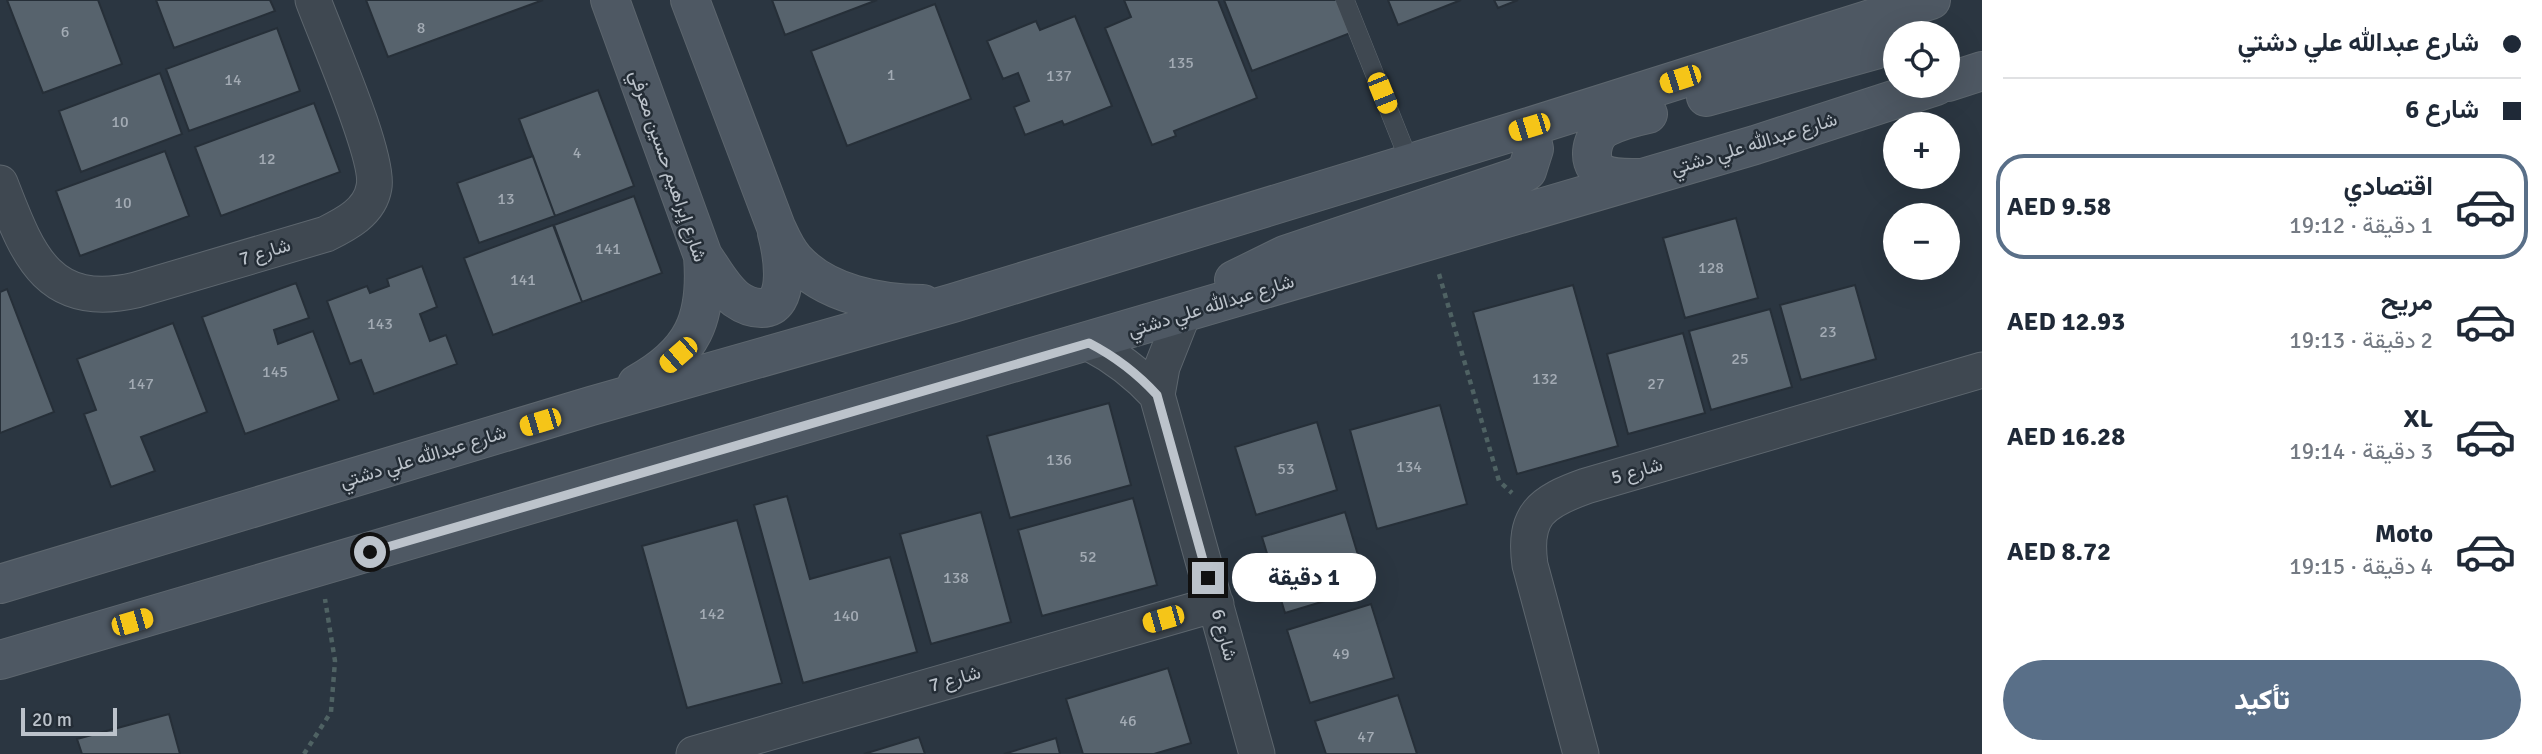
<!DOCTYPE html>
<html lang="ar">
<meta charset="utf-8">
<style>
body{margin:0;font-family:Signika,Vazirmatn,sans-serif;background:#f2f2f3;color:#1f2937;direction:rtl;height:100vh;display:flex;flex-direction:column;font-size:26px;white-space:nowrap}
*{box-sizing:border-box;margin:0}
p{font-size:23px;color:#747a83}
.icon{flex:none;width:38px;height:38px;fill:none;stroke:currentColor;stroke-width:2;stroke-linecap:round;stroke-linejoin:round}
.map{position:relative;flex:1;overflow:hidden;direction:ltr}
.side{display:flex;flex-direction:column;background:#fff;width:560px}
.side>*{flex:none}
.top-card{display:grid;align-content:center;height:154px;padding:0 21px;background:#fff}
.fabs{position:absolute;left:1883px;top:21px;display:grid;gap:14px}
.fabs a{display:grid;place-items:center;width:77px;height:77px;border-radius:50%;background:#fff;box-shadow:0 7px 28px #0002;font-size:35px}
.scale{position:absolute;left:21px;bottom:18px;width:96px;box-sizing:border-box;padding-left:7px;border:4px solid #bcc3cb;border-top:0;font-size:19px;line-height:24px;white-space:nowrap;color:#bcc3cb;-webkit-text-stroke:5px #242d36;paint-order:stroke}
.end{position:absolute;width:32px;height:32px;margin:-16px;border:9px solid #bcc3cb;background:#111;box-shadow:0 0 0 4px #111}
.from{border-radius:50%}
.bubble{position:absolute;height:49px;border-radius:24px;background:#fff;box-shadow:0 7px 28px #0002;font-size:23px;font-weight:800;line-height:49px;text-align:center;direction:rtl}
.car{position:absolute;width:21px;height:42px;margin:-21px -10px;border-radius:9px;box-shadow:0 0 5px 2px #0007;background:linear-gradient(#f5c518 24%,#345 0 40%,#f5c518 0 76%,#345 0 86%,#f5c518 0)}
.top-card b{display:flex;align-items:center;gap:24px;height:66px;font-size:26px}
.top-card b+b{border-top:2px solid #e0e1e3}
.top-card i{width:18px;height:18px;background:#1f2937}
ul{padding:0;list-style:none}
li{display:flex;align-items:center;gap:21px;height:105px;margin:0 14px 10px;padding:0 7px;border:4px solid transparent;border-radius:28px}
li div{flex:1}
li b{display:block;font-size:26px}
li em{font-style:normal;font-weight:800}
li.selected{border-color:#596f88}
li>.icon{width:63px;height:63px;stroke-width:1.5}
.button{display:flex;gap:14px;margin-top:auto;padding:14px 21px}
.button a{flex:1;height:80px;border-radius:42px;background:#596f88;color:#fff;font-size:28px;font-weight:800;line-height:80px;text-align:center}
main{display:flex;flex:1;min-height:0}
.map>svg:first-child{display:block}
.building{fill:#57636d;stroke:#262f38;stroke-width:2}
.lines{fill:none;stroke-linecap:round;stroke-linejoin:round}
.lane-casing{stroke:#5d666e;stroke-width:19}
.street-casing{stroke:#5d666e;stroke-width:37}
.secondary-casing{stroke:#5d666e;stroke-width:40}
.path{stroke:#4f6263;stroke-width:4.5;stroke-dasharray:5 5;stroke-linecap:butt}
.lane{stroke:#3f4851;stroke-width:18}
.street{stroke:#3f4851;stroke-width:35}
.secondary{stroke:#4e5863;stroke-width:38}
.route{stroke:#bcc3cb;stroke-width:9}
.labels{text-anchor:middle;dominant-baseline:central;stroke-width:5;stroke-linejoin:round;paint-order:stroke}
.number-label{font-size:16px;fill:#a3abb4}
.street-label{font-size:19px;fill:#bcc3cb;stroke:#242d36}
</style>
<main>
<section class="side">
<div class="top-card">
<b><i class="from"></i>شارع عبدالله علي دشتي</b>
<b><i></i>شارع 6</b>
</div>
<ul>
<li class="selected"><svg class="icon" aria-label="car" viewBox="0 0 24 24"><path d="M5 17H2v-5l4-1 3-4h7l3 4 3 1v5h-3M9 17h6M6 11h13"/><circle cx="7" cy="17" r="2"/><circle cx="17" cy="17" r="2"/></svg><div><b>اقتصادي</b><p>1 دقيقة · 19:12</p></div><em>AED 9.58</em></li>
<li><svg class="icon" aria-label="car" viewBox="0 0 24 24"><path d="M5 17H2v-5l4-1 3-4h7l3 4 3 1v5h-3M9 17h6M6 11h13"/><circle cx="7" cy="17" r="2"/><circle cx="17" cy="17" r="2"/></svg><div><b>مريح</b><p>2 دقيقة · 19:13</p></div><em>AED 12.93</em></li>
<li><svg class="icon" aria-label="car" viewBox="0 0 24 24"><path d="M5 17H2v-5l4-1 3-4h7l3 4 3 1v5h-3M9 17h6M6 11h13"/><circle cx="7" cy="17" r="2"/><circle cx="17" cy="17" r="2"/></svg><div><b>XL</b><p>3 دقيقة · 19:14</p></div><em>AED 16.28</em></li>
<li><svg class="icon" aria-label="car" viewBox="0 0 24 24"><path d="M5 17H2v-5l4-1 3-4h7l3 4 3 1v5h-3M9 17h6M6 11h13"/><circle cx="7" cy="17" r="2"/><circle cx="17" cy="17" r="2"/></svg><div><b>Moto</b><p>4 دقيقة · 19:15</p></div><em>AED 8.72</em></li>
</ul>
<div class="button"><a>تأكيد</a></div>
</section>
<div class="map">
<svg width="1982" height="754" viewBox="0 0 1982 754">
<rect width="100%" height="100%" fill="#2b3641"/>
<!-- building -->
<path class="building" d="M7,0H98L122,64L43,93Z
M156,0H270L275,11L174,48Z
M366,0H543L388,57Z
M772,0H877L785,35Z
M1124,0H1218L1257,98L1174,131L1176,136L1152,145L1105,28L1131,17Z
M1224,0H1340L1353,32L1252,71Z
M1388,0H1461L1398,25Z
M1494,0H1518L1498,8Z
M935,4L971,99L847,146L811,51Z
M1075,16L1112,106L1064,125L1062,121L1025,135L1014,107L1029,101L1018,73L1003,79L987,41L1036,21L1040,30Z
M277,28L300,91L189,131L166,69Z
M160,73L182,134L81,172L59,111Z
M598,90L634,186L555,216L519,119Z
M314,103L340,172L221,216L195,147Z
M165,151L189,216L80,256L56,191Z
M533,156L555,216L479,243L457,183Z
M634,196L662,273L582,302L554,225Z
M1736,218L1758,298L1685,318L1663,238Z
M553,225L582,302L493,335L464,258Z
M422,266L437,307L420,314L430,341L446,335L457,364L374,394L361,360L350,364L327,301L367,286L370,293L389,286L387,279Z
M296,283L309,318L274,330L278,344L313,331L339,400L245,434L202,317Z
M1573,285L1618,446L1517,474L1473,312Z
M1855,285L1876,359L1801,380L1780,305Z
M7,289L54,412L0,433V292Z
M1770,309L1792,387L1711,410L1689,331Z
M173,323L207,412L141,437L155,471L111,487L84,414L96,410L77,359Z
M1683,333L1705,413L1628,434L1607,354Z
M1109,403L1131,485L1010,518L987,436Z
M1440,405L1467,504L1377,529L1350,430Z
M1317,422L1337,490L1256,515L1235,447Z
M787,496L810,579L890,557L917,652L803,683L754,505Z
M1133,498L1157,585L1042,616L1018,530Z
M981,512L1011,622L931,644L900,534Z
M1345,512L1368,588L1285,613L1262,537Z
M737,520L782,683L687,708L642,546Z
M1371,604L1394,678L1310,703L1287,630Z
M1168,668L1191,743L1154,754H1083L1066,699Z
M1398,695L1417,754H1326L1315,721Z
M169,714L180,754H82L77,739Z
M919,737L925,754H864Z
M1056,738L1060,754H1004Z"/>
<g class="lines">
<defs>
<path id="lane" d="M1345,0L1410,163"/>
<path id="street" d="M0,183C27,252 46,311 136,290L326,234C346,224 370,212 374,187C380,157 326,36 313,0
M1183,314L1162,367L1157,395L1257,754
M1089,343C1116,357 1136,372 1157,395
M694,754L1216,604
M1581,754L1530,565C1523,515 1541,502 1586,486L1982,370"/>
<path id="secondary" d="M610,0L703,256C708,319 693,353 637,384
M690,0L776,227C781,238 786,250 795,260C826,294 879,304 923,304
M1948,82L1982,71
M1706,97L1875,50L1895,42
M1639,178C1628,178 1610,179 1600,172C1586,161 1592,136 1605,128C1618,121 1634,117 1648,114
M703,256C713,270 722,288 736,299C743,304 752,308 761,308C793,308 782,252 777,233
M1234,280L1285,255L1517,177L1527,171L1534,149L1529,127
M0,584L591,406L953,303L1529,127L1931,0
M0,660L1755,145L1936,86"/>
</defs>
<!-- lane casing -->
<use href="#lane" class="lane-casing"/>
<!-- street casing -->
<use href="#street" class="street-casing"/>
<!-- secondary casing -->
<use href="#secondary" class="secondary-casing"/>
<!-- path -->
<path class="path" d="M1439,274L1499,481L1512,493
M304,754L331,712L335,661L325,599"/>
<!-- lane -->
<use href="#lane" class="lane"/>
<!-- street -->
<use href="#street" class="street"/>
<!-- secondary -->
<use href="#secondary" class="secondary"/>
</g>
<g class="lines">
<!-- route -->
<path class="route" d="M370,552L1089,343C1116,357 1136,372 1157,395L1208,578"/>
</g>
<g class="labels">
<!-- number labels -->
<g class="number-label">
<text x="421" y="28">8</text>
<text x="65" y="32">6</text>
<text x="1181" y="63">135</text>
<text x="891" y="75">1</text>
<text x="1059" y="76">137</text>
<text x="233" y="80">14</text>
<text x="120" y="122">10</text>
<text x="577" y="153">4</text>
<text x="267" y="159">12</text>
<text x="506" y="199">13</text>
<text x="123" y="203">10</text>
<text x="608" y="249">141</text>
<text x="1711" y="268">128</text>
<text x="523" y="280">141</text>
<text x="380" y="324">143</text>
<text x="1828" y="332">23</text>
<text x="1740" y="359">25</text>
<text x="275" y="372">145</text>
<text x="1545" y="379">132</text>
<text x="141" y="384">147</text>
<text x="1656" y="384">27</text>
<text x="1059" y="460">136</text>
<text x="1409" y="467">134</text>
<text x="1286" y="469">53</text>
<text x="1088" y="557">52</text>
<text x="956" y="578">138</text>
<text x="712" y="614">142</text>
<text x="846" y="616">140</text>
<text x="1341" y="654">49</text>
<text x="1128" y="721">46</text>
<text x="1366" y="737">47</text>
</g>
<!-- street labels -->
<g class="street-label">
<text transform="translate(1754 144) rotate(-17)">شارع عبدالله علي دشتي</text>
<text transform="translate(668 166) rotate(71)">شارع إبراهيم حسين معرفي</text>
<text transform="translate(265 252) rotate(-17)">شارع 7</text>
<text transform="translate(1211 306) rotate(-17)">شارع عبدالله علي دشتي</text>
<text transform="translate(423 457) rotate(-17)">شارع عبدالله علي دشتي</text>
<text transform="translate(1637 471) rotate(-16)">شارع 5</text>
<text transform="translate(1224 635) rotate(75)">شارع 6</text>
<text transform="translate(955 679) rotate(-16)">شارع 7</text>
</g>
</g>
</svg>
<div class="fabs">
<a><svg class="icon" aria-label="locate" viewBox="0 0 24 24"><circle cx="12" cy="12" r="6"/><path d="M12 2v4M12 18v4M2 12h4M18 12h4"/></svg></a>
<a>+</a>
<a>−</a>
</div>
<div class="scale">20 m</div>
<i class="end from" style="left:370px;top:552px"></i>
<i class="end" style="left:1208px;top:578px"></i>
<div class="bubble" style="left:1232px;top:553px;width:144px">1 دقيقة</div>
<i class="car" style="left:1680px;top:79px;rotate:252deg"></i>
<i class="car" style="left:1382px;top:93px;rotate:158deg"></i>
<i class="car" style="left:1529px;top:127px;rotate:253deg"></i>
<i class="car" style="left:678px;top:355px;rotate:229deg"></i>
<i class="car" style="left:540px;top:422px;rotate:253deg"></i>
<i class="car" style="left:1163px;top:619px;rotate:254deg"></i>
<i class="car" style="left:132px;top:622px;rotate:74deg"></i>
</div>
</main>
